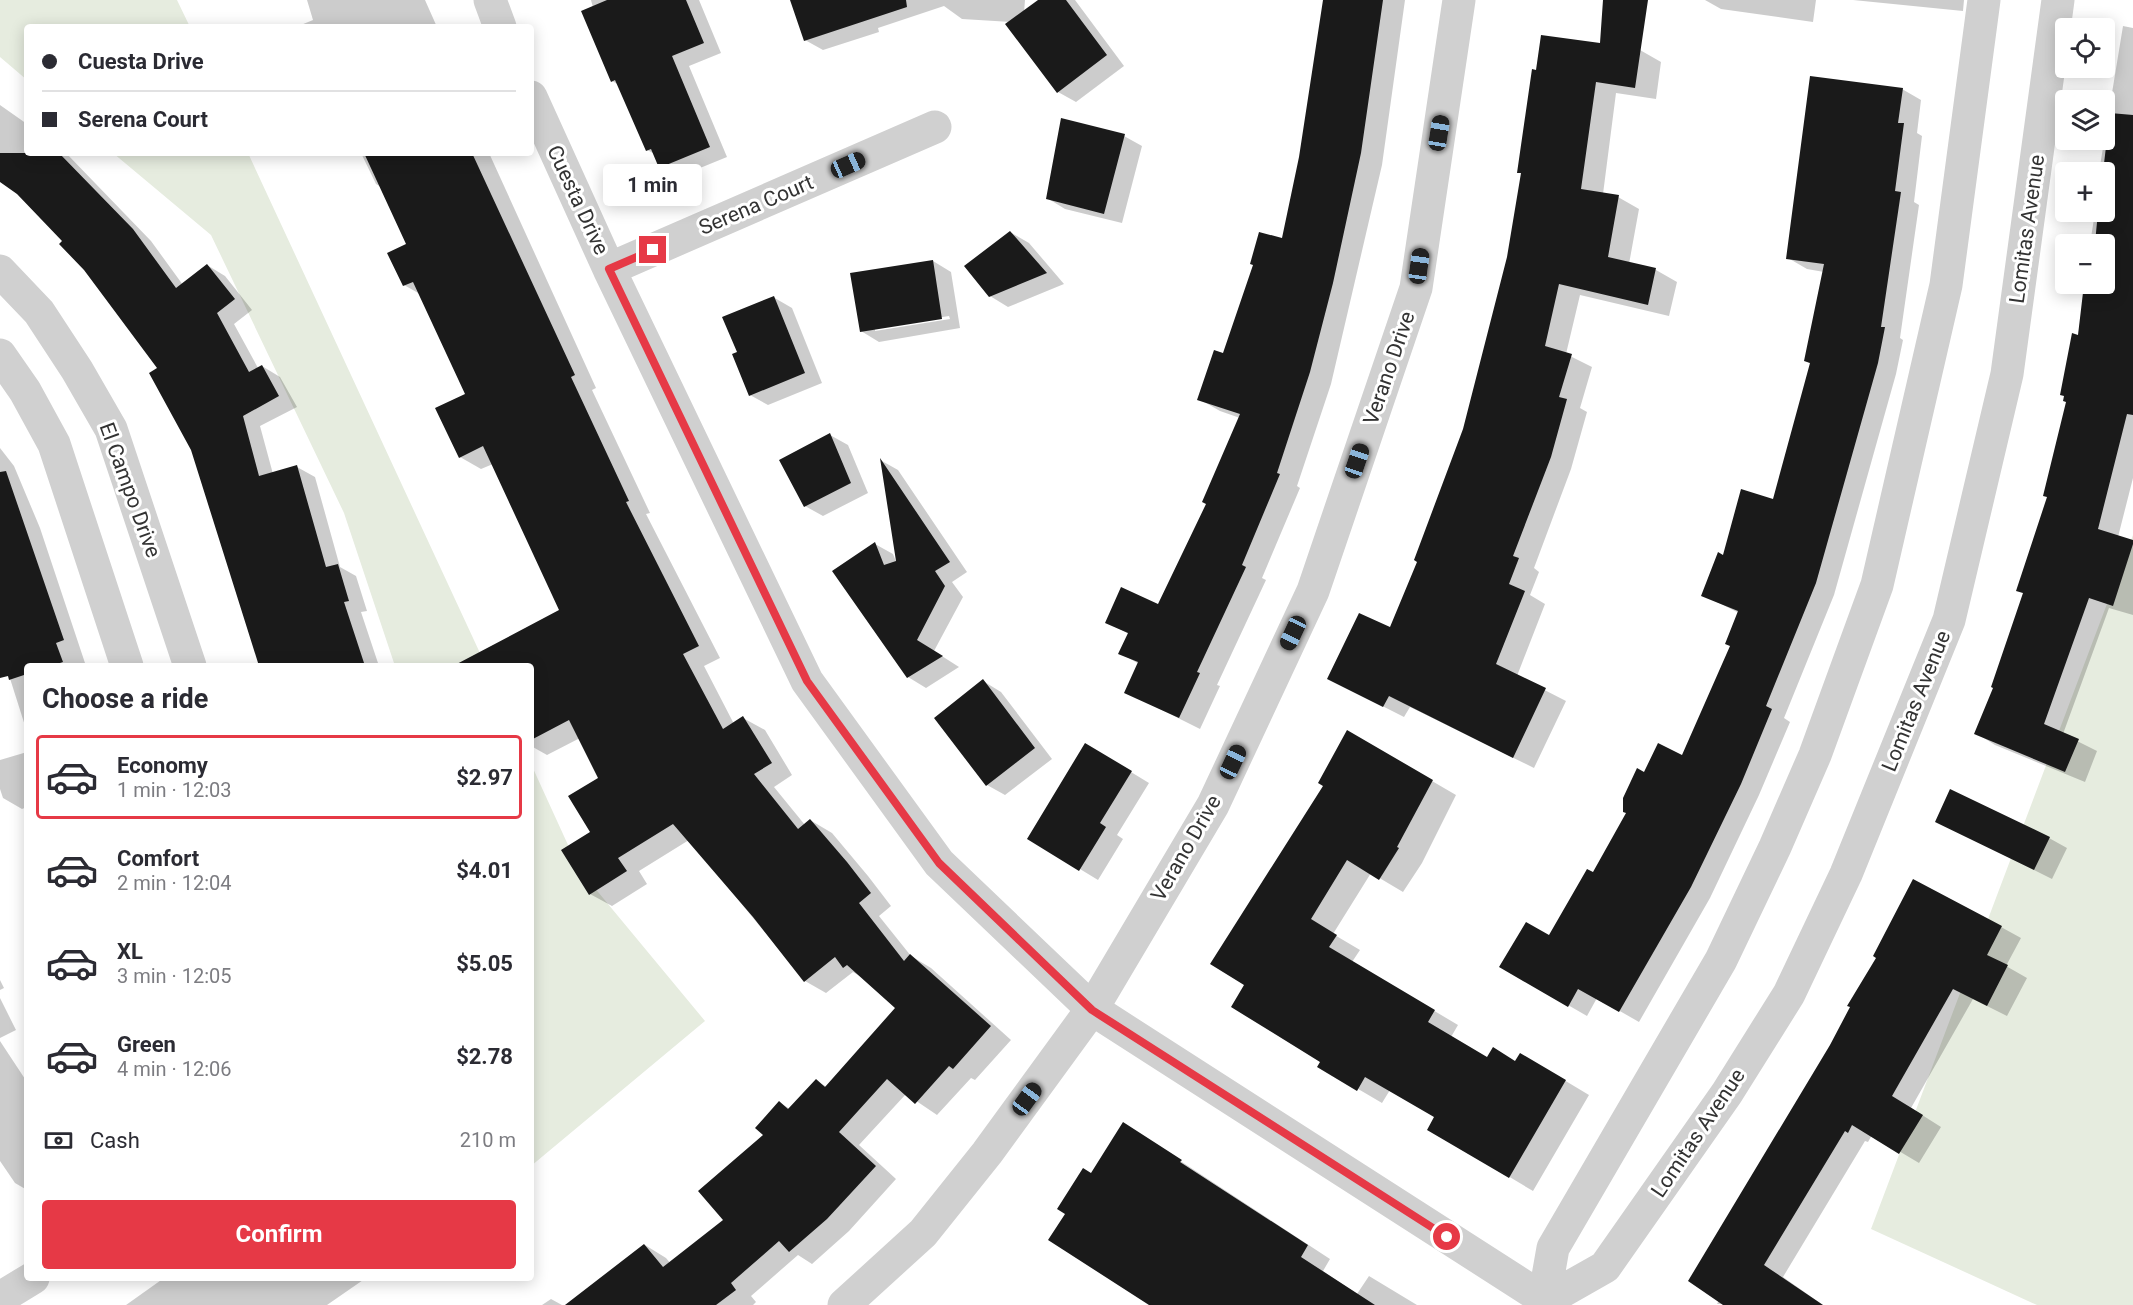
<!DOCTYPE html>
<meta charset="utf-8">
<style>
body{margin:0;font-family:Roboto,sans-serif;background:#f7f7f7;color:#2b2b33;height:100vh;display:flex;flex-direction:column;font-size:22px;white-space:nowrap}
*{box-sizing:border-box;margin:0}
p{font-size:20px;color:#7c7c81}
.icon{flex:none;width:33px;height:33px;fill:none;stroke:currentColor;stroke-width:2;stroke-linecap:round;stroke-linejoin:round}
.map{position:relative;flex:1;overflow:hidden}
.side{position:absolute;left:24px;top:663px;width:510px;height:618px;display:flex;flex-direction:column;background:#fff;border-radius:6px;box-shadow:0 3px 15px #0003}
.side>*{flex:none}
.banner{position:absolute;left:24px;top:24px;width:510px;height:132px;border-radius:6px;box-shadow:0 3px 15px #0003;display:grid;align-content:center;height:132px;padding:0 18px;background:#fff}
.tools{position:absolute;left:2055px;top:18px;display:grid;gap:12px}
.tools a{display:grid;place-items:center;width:60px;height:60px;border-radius:6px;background:#fff;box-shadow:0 3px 15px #0003;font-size:30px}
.end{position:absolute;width:27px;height:27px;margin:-14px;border:8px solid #e63946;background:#fff;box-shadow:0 0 0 3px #fff}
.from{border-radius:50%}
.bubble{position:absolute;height:42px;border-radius:6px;background:#fff;box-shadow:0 3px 15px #0003;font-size:20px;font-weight:700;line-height:42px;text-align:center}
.car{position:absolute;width:18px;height:36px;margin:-18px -9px;border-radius:8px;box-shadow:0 0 4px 2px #0007;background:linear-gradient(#222 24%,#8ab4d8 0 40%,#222 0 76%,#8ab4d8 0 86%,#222 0)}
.banner b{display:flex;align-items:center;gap:21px;height:57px;font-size:22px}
.banner b+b{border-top:2px solid #e1e1e2}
.banner i{width:15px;height:15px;background:#2b2b33}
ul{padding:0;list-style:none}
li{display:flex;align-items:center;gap:18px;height:84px;margin:0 12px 9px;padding:0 6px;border:3px solid transparent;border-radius:6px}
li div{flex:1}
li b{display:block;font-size:22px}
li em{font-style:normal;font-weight:700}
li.on{border-color:#e63946}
li>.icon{width:54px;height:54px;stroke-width:1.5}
h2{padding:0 18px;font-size:27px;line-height:72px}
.pay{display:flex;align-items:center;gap:15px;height:66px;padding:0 18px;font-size:22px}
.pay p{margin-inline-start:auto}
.cta{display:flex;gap:12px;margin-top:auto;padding:12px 18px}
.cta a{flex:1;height:69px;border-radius:6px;background:#e63946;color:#fff;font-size:24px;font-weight:700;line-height:69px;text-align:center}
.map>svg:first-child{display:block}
.green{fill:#e6ecdf}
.shadow{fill:#0003;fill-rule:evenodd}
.building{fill:#1a1a1a}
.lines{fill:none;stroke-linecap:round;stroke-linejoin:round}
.minor{stroke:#d0d0d0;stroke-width:33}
.route{stroke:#e63946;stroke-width:8}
.labels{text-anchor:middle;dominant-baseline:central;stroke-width:6;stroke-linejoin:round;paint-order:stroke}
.street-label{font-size:21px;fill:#333;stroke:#fff}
</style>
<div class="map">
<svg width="2133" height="1305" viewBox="0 0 2133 1305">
<rect width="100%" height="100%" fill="#fff"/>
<!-- green -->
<path class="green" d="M0,0H177L190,27H27V80L0,57Z
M113,153H248L486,666H395L344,513L211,235Z
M2133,535V1305H2037L1871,1229Z
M531,764L579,869L705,1021L531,1166Z"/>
<!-- shadow -->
<path class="shadow" d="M307,0H425L437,27H296L313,20Z
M591,0H699L721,53L689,66L727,157L678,177L660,167L655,154L647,150L619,85L612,81Z
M792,0H1025L1024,13L1040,0H1075L1124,66L1076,102L1058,92L1011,22L962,19L944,6L878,28L879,32L823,50L805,40Z
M1324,0H1405L1382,165L1331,384L1297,486L1300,488L1262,578L1266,580L1217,685L1220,686L1200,729L1126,692L1139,664L1120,653L1129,634L1106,622L1159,606L1208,504L1240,418L1220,411L1199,399L1284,240L1301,157Z
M1705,0H1816L1813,22L1721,9Z
M1853,0H1964L1963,11Z
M2123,26L2133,28V478L2118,537L2133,542V615L2109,608L2063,734L2097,751L2085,782L1995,745L1976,733L1995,687L2025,594L2017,590L2048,497L2068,402L2086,284H2104V244H2090L2095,212H2104V172H2099Z
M1640,50L1661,62L1656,99L1616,93L1603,194L1618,197L1639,209L1629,264L1656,270L1677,282L1669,316L1580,295L1566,354L1592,367L1580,408L1587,412L1571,469L1534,568L1539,572L1530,595L1545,604L1517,676L1566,701L1534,768L1410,707L1404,717L1329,679L1391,629L1419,561L1465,429L1508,257L1523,174L1519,172L1533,71Z
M1902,89L1921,100L1917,133L1922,136L1914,202L1919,205L1900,338L1903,340L1896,374L1834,595L1784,718L1790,722L1759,795L1710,898L1639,1022L1597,998L1587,1016L1502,967L1549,937L1593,874L1628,813L1645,774L1683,757L1732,646L1739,613L1703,595L1724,557L1774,501L1811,364L1806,361L1824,272L1807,269L1788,258Z
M0,105L27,124V153H66L151,241L183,285L207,265L225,276L252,310L234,324L258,368L262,366L280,377L297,407L260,426L273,474L297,467L315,477L340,567L356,576L367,611L361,612L379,666H261L192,449L159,369L64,241L18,193L0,181Z
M1062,120L1124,136L1142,146L1122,223L1065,209L1047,198Z
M361,153H489L596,388L592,390L650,513L646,514L720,658L704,666L734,724L743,718L765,730L792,775L774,787L805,825L810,820L832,833L868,876L891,906L879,916L911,956L931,968L1011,1040L975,1080L971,1078L937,1115L906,1094L859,1145L896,1179L849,1231L812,1264L798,1255L751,1296L756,1302L753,1305H567L645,1245L666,1258L671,1264L726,1221L780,1103L790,1109L816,1081L827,1087L897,1008L866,980L853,972L826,993L805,981L689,840L639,871L647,884L612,906L590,894L592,832L600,778L580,738L547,755L531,746V666H491L561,610L493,464L481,469L460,457L467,395L420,294L404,285L408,245L381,187L376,184Z
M1010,232L1029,243L1064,284L1008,307L990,296Z
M933,261L951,272L960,328L879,342L861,331ZM949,316L950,319L875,331V328Z
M773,297L792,308L822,383L768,405L750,395L739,353Z
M830,435L848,445L868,493L823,516L805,506Z
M0,448L14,466L40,528L86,666H27V732L0,647Z
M882,461L898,470L967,572L952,582L963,597L934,651L959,667L926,688L908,677L875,544L893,554L897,564Z
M983,681L1001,692L1052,759L1005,795L987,785Z
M1348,732L1456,795L1422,863L1403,892L1371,873L1333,934L1360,950L1352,962L1458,1025L1451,1037L1488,1059L1544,1068L1589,1095L1533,1191L1429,1129L1436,1116L1390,1090L1382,1103L1319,1066L1322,1062L1246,984Z
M27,752V807L22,809L3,798L0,789V760Z
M1103,755L1149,783L1117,835L1123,839L1098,880L1029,838Z
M1937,821L2049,838L2067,848L2052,879Z
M2001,927L2021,938L2006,966L2027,978L2007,1016L1973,999L1911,1108L1941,1127L1919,1163L1872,1135L1868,1142L1865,1141L1783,1277L1823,1305L1717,1304L1719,1300L1690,1281Z
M0,980L4,988L0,990Z
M0,998L16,1030L0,1038Z
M0,1041L27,1082V1190L15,1183L0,1161Z
M1124,1124L1330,1259L1323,1271L1357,1294L1369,1276L1417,1305H1155L1092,1174Z
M164,1278H366L327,1305H126Z
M551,1299L562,1305H542Z"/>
<!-- building -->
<path class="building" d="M607,0H686L704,43L672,56L710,147L659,168L651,149L646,151L615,80L611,82L581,11Z
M790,0H906L907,7L804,41Z
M1038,0H1066L1107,55L1057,93L1005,24Z
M1323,0H1383L1361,153L1333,283L1310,372L1277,473L1280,474L1242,565L1246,567L1197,672L1200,673L1179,718L1124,693L1138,662L1118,654L1128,633L1105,623L1121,587L1158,604L1206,504L1202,502L1240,414L1197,400L1214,350L1223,353L1253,265L1250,264L1259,232L1282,238L1299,157Z
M1603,0H1648L1635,88L1596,82L1581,189L1619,195L1608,257L1656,268L1648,305L1559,284L1545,346L1572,354L1559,397L1567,399L1551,457L1513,556L1519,558L1509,584L1525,591L1496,664L1546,688L1513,758L1389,696L1383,707L1327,679L1359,613L1390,627L1417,562L1414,560L1463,429L1507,257L1521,173H1517L1532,69L1536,70L1541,35L1600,43Z
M1810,76L1903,88L1898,123H1904L1895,191L1901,192L1881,327H1885L1878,363L1816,583L1766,706L1772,709L1741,784L1691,887L1619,1012L1578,989L1568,1007L1499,967L1526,922L1549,935L1587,869L1593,872L1626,813L1623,812V798L1637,768L1644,772L1658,743L1682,755L1730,646L1725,644L1738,611L1701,596L1718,552L1723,555L1741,489L1773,499L1810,363L1804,361L1824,264L1786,259Z
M2110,113L2133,115V415L2127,414L2098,529L2133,540V544L2113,606L2089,598L2044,724L2079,739L2065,772L1974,734L1993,688L1991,687L2023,593L2016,591L2047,497L2043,496L2066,402L2063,401L2064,396L2060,395L2072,333L2078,335L2084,284H2104V244H2090L2095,243L2098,212H2104L2103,172Z
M1061,118L1125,134L1104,214L1046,199Z
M0,153H59L133,229L176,288L207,264L235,299L217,313L249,372L262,365L279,396L243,416L259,476L297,465L326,567L338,564L349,601L344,602L365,666H259L191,450L149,373L157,368L84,270L59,244L62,241L17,194L0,182Z
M364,153H472L575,375L571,377L629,501L626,502L699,646L683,654L723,729L743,716L772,763L754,774L798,829L810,819L847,862L871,893L859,903L904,961L910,954L991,1026L953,1069L949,1066L915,1104L887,1079L839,1132L876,1166L827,1219L789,1252L779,1241L731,1283L736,1290L716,1305H565L644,1244L663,1267L723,1220L698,1191L763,1135L755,1128L779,1101L788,1109L816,1079L825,1087L895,1008L847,965L843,968L835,957L804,982L753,917L673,824L618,858L627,871L589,895L561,850L590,832L568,796L598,778L569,720L531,740V666H453L559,610L483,446L459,458L435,408L465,394L413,282L403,286L387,253L406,244Z
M1010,231L1047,273L989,297L964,266Z
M933,260L942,319L860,332L850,273Z
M774,296L805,373L749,396L732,354L737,352L722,317Z
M830,433L851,483L804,507L779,460Z
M880,458L950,562L935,571L945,586L917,640L943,656L907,678L832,571L875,542L884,565L896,561Z
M6,471L64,640L56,643L63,662L51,666H27V674L9,680L8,676L0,678V472Z
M983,679L1035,748L986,786L934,718Z
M1347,730L1433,780L1397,847L1399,848L1379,880L1347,860L1311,919L1337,935L1329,947L1435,1010L1428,1022L1487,1057L1493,1047L1515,1061L1520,1053L1566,1080L1509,1178L1427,1130L1434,1117L1365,1077L1357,1091L1317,1067L1320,1062L1231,1007L1244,985L1210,964L1323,786L1318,783Z
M1085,743L1132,771L1100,823L1106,827L1079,871L1027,839Z
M1950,789L2050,837L2034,870L1935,822Z
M1913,879L2002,926L1987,955L2008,965L1987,1006L1953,989L1892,1096L1923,1115L1899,1154L1852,1125L1848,1133L1845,1131L1764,1265L1823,1305H1723L1688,1281L1830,1045L1850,1007L1847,1006L1876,958L1873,956Z
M1123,1122L1182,1160L1180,1162L1308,1245L1301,1257L1375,1305H1149L1048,1240L1065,1214L1057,1209L1083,1168L1091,1173Z"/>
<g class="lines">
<!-- minor -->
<path class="minor" d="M490,0L500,27
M531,97L609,269L807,681L939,863L1092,1009L1553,1305
M609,269L935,127
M0,271L39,312L77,370L111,429L190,666
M0,355L25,391L54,444L127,666
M0,1298L33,1278
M1545,1301L1605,1267L1727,1093L1789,994L1846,874L1949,620L2007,374L2058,0
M844,1305L923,1233L987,1153L1092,1009L1213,805L1313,591L1416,288L1459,0
M1543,1305L1553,1248L1721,960L1775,847L1815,755L1877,585L1946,285L1984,0"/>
</g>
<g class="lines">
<!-- route -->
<path class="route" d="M653,250L609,269L807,681L939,863L1092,1010L1447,1237"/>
</g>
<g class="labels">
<!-- street labels -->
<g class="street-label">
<text transform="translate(578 200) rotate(65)">Cuesta Drive</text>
<text transform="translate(756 205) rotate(-23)">Serena Court</text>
<text transform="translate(2027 229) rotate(-82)">Lomitas Avenue</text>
<text transform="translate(1389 368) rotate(-71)">Verano Drive</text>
<text transform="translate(130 490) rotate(70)">El Campo Drive</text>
<text transform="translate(1916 701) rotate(-68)">Lomitas Avenue</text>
<text transform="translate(1186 848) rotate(-60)">Verano Drive</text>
<text transform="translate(1698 1133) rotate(-56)">Lomitas Avenue</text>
</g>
</g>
</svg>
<div class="tools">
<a><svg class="icon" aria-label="locate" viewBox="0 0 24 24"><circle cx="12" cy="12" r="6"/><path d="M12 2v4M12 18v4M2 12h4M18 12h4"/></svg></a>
<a><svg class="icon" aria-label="layers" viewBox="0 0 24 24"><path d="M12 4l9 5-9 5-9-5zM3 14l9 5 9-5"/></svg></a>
<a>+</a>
<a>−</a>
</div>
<i class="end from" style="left:1447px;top:1237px"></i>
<i class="end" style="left:653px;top:250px"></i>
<div class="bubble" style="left:603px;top:164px;width:99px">1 min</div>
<i class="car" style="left:1439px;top:133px;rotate:9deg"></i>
<i class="car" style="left:848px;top:165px;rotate:66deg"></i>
<i class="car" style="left:1419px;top:266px;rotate:8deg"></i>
<i class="car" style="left:1357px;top:461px;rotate:19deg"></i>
<i class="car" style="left:1293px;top:633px;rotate:205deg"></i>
<i class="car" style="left:1233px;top:762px;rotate:25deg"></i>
<i class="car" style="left:1027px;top:1099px;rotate:36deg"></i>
<div class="banner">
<b><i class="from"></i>Cuesta Drive</b>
<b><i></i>Serena Court</b>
</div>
<section class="side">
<h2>Choose a ride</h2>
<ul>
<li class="on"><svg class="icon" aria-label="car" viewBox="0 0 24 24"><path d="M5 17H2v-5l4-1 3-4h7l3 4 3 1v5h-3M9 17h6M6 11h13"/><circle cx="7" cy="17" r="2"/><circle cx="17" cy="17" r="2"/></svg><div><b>Economy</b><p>1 min · 12:03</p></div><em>$2.97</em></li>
<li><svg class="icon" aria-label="car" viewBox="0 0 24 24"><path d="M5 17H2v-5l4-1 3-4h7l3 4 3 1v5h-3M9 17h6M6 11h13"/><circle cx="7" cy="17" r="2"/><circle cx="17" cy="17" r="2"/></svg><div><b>Comfort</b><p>2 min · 12:04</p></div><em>$4.01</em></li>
<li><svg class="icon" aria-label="car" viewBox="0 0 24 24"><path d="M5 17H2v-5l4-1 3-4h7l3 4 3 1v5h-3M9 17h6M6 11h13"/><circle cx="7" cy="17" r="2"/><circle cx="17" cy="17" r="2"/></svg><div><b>XL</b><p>3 min · 12:05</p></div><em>$5.05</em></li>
<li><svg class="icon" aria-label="car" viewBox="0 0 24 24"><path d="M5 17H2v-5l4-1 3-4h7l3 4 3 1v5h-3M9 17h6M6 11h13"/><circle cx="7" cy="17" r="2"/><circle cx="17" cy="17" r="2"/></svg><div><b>Green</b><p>4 min · 12:06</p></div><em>$2.78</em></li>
</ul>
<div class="pay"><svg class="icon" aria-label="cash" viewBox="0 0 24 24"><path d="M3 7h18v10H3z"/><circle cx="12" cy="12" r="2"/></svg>Cash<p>210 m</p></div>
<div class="cta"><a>Confirm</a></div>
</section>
</div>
